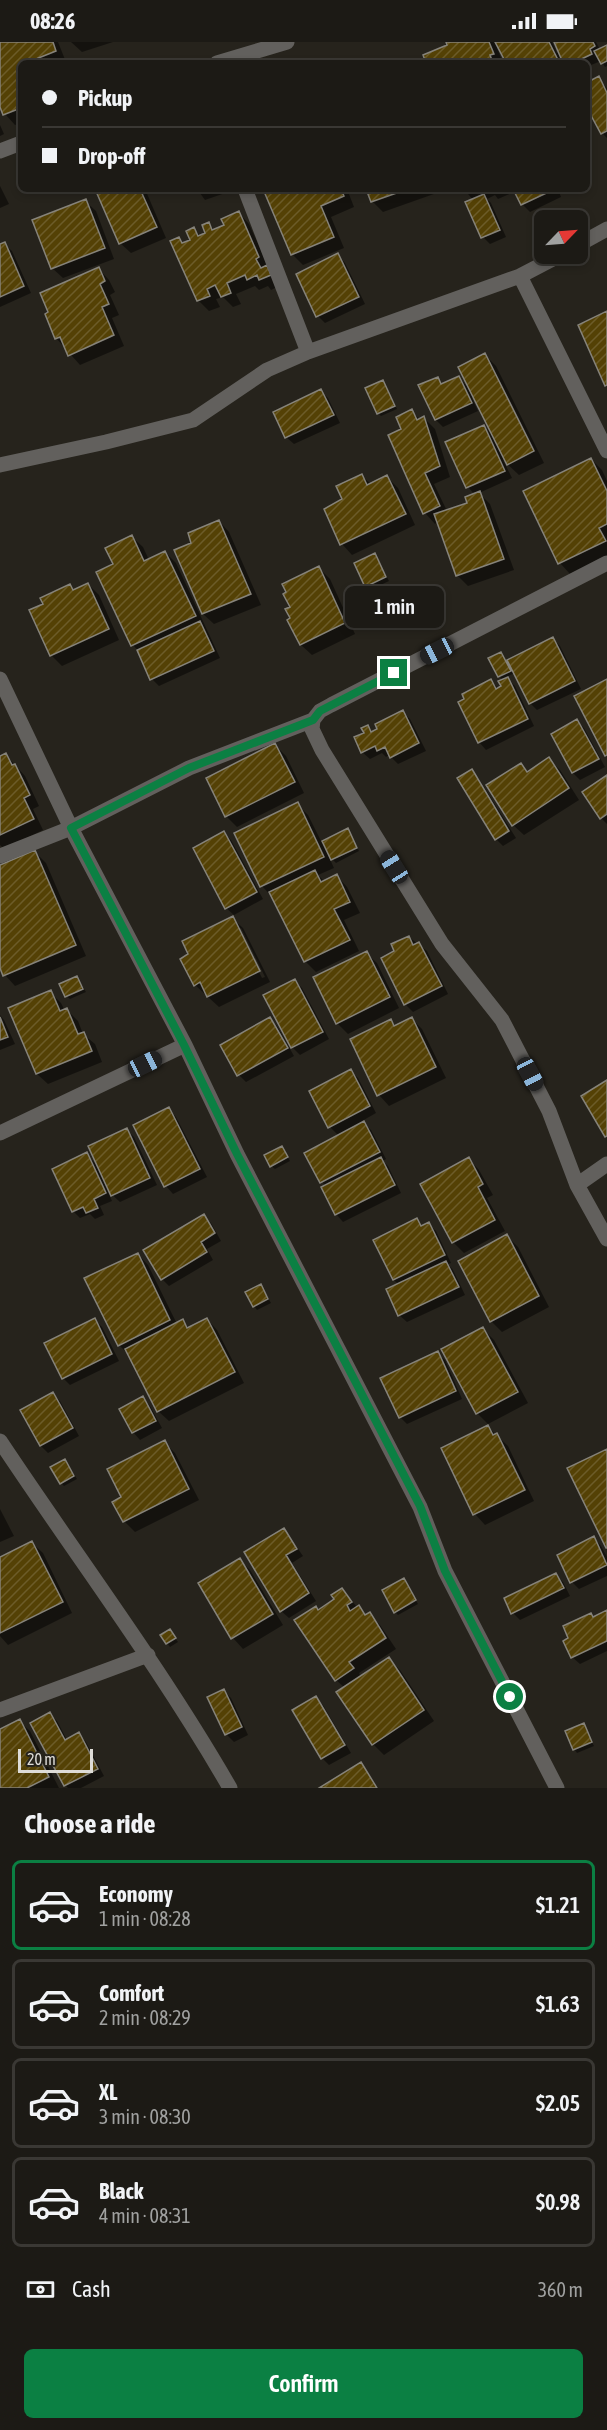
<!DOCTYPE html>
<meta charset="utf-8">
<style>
body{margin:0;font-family:"Asap Condensed",sans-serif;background:#292722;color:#f1f3f6;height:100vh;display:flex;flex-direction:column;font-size:22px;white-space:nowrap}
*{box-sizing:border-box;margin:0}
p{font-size:20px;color:#a0a1a0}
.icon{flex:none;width:33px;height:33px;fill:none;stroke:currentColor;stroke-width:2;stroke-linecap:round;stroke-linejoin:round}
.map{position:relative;height:1746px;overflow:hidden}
.drawer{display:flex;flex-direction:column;background:#1c1a15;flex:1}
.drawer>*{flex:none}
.top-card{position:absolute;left:18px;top:18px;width:572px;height:132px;border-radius:9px;box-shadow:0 3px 9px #0003,0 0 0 2px #3a3834;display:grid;align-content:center;height:132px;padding:0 24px;background:#1c1a15}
.needle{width:39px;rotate:65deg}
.tools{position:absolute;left:534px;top:168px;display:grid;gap:12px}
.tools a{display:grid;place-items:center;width:54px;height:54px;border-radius:9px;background:#1c1a15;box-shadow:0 3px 9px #0003,0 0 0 2px #3a3834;font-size:30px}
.scale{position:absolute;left:18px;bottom:15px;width:75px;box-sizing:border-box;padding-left:6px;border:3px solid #dedcd7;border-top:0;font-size:16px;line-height:21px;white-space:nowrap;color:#dedcd7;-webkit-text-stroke:4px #26231c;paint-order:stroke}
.end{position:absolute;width:27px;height:27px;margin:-14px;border:8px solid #0b8043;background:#fff;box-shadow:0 0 0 3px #fff}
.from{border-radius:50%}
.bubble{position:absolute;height:42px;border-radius:9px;background:#1c1a15;box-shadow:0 3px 9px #0003,0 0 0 2px #3a3834;font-size:20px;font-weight:600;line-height:42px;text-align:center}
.car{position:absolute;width:18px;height:36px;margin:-18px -9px;border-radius:8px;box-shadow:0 0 4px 2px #0007;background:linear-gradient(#222 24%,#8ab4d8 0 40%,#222 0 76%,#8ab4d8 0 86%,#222 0)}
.top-card b{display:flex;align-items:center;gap:21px;height:57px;font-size:22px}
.top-card b+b{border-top:2px solid #3a3834}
.top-card i{width:15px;height:15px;background:#f1f3f6}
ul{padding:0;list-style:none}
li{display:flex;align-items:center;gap:18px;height:90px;margin:0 12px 9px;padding:0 12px;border:3px solid #3a3834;border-radius:9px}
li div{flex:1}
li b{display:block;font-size:22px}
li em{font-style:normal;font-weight:600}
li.selected{border-color:#0b8043}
li>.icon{width:54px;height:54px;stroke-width:1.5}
h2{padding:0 24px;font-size:27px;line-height:72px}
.pay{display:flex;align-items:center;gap:15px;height:66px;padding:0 24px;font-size:22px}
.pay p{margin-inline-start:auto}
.action{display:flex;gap:12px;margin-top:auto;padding:12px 24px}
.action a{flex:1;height:69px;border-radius:9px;background:#0b8043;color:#fff;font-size:24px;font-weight:600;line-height:69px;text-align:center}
.status{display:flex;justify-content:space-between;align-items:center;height:42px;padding:0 30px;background:#1c1a15;direction:ltr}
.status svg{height:16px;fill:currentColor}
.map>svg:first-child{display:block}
.shadow{fill:#0007;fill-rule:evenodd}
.building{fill:url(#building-hatch);stroke:#86837a;stroke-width:1.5}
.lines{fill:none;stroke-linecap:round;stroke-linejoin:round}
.street{stroke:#62605d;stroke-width:15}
.route{stroke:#0b8043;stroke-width:8}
</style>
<div class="status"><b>08:26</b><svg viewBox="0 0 49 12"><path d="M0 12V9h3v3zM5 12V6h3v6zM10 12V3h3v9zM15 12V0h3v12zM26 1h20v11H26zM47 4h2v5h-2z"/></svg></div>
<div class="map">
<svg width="607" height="1746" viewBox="0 0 607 1746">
<defs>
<pattern id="building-hatch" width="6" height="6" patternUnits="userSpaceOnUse" patternTransform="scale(1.5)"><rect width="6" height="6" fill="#544105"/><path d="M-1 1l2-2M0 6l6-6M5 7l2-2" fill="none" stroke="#6c5c29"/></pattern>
</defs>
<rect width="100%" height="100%" fill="#26231c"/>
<!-- shadow -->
<path class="shadow" d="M0,0H58L66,20L21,21V81L15,83L5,72L0,61Z
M71,0H113L82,10Z
M447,0H552L557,11L560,10L555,0H596L600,8L607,5V24L605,25L601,19L586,25V21H507L499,5L497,6L503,21H429L449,4Z
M598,36L607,46V96L602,91Z
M0,83L4,92L0,94Z
M0,144L9,162L0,166Z
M96,147H145L166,196L131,211L120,201Z
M197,147H230L231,149L205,158Z
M265,147H347L354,165L331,175L344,206L303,223L292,212Z
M368,147H448L383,170L372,159Z
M464,147H558L561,155L530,170L522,162L516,149L498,157L495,153L487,157L491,161L506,195L490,202L483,195L473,158Z
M85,159L96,169L114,217L63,236L52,226Z
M239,171L249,182L269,226L281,243L271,248L268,244L259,248L255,244L236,252L241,262L233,265L223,255L216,257L220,265L209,269L198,258L179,196L184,202L192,199L193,187L201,194L207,191L208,182L215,188L226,183Z
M4,202L12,209L31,251L0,265V204Z
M338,213L345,221L365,262L325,281L318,274Z
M99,227L109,238L115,250L110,253L119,273L112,276L124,304L80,323L56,296Z
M485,313L496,324L544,421L519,433L503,418L512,436L479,451L490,462L514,528L468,544L458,534L438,480L435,482L425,471L403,388L412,369L420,378L424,376L435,387L450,435L434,442L447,469L469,461L475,453L468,445L447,401L484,384L494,394L474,355L472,356L478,369L443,385L436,378L420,344L437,337L443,343L459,336L470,347Z
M383,340L397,367L381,374L378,371Z
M321,349L328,356L340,381L294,402L286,395Z
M591,417L602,428L607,439V514L570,532L560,521Z
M362,434L371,442L387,435L398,446L415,483L352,513L342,502Z
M219,479L229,490L261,563L214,582L203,572Z
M132,495L143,505L149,518L165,510L176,521L220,616L159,644L152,637L140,611L133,603L98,531L115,523Z
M375,513L389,539L370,548L356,521Z
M319,526L330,537L355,592L312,613L301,603L289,579L292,577V566Z
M88,542L99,553L119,598L62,624L51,613L45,563L70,544L75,549Z
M553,597L560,604L581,647L537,668L530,661L515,631L506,635L515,644L534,684L486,708L479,700L491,639L499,647L503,645V638L499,634L501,611L507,620Z
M403,670L410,677L426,709L398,722L389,713L386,715L382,711L370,717L362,710L367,685L373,691Z
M577,679L584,686L605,725L580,738L573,731L553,692Z
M275,703L286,714L304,751L237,785L226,774Z
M6,713L25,734L39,764L33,767L43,788L4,807L0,803V715Z
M549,717L560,728L579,758L524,793L513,783L520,722L529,731Z
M472,729L479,737L516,796L503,804L496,797Z
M607,735V782L601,776Z
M297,762L308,773L322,801L348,788L359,809L336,821L328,813L334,826L318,833L325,840L337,834L347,845L360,871L344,878L359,909L316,930L305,919L272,855L262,844L236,792Z
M224,791L231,798L263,857L234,873L226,866Z
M35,810L46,821L86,914L15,944L5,933L0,922V825Z
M232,876L243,886L270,940L219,965L195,943L190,913ZM237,886H241L265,935L262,936Z
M409,895L427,909L448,952L413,970L405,962L383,916L396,909Z
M366,911L377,921L399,966L348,992L337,981Z
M77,936L86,950L70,957L66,954Z
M295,939L302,946L329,997L300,1013L292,1005L265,954Z
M50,950L61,961L65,969L67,968L78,979L83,992L95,1002L102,1020L48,1042L37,1032Z
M0,973L4,978L15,1002L0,1008Z
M270,977L277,984L294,1014L246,1040L239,1033L222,1003Z
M412,977L422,987L446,1036L389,1064L379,1053L391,979L396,984Z
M351,1029L358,1036L376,1071L362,1079L371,1088L386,1117L383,1119L388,1124L401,1151L343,1180L336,1172L325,1144L306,1111L339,1094L330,1085Z
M169,1067L176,1075L207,1135L173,1152L166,1144L135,1084Z
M127,1088L134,1095L157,1143L120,1160L107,1148L112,1159L100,1164L104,1173L95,1177L90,1172L80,1176L73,1169L86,1112L98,1124Z
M282,1106L290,1119L275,1127L271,1124Z
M469,1117L479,1128L493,1153L487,1156L505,1189L464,1211L453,1200Z
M204,1174L211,1181L221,1199L207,1207L213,1218L169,1244L162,1237Z
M417,1178L423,1185L429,1182L436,1189L451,1221L448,1222L453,1228L465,1253L407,1280L399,1273V1243L394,1238L375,1198Z
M507,1194L518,1205L549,1265L502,1290L491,1279Z
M138,1212L148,1223L177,1282L182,1279L189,1286L207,1277L217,1288L244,1341L169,1379L158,1369L130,1314L119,1303Z
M261,1244L271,1261L257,1268L254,1264Z
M95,1278L102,1285L119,1319L70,1343L63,1336Z
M483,1287L494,1298L528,1361L488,1382L477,1371Z
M437,1311L445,1318L462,1357L407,1382L400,1375Z
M53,1352L60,1359L79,1394L48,1411L41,1404L22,1369Z
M143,1356L150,1364L162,1386L140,1398L133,1390Z
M488,1385L508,1404L534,1459L485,1483L475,1472Z
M164,1400L175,1411L199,1458L135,1490L124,1479L123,1455Z
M65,1419L77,1437L64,1444L61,1441Z
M0,1467L14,1494L0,1500Z
M284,1487L303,1514L292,1521L316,1559L289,1576L281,1569Z
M594,1496L601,1504L607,1515V1534L579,1547L572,1540Z
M32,1501L43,1511L72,1571L8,1603L0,1594V1516Z
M239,1517L250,1528L283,1583L243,1607L233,1596Z
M556,1533L563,1540L570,1554L520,1578L513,1571Z
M404,1538L418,1562L398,1573L395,1570Z
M342,1548L358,1566L367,1574L369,1572L380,1583L396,1607L359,1631L361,1635L389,1617L400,1628L434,1679L384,1713L373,1702L345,1646L336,1638L319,1569L336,1558Z
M607,1570V1609L580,1622L572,1615L591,1573L594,1576Z
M173,1593L178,1600L170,1605L167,1601Z
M224,1649L231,1656L248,1693L234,1700L226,1692L209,1656Z
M316,1656L323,1663L351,1711L329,1723L322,1716Z
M50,1672L57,1679L67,1698L79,1692L86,1700L104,1734L81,1746H68L65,1743Z
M19,1679L30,1689L59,1746H0V1688Z
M583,1683L594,1704L577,1711L574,1707Z
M361,1722L378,1746H322Z"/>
<!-- building -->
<path class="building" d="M0,0H53L56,9L26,21H21V66L3,73L0,65Z
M446,0H489L494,12L490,13L493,21H426L423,13L447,3Z
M495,0H549L557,16L547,21H506Z
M554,0H593L595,4L590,7L592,12L573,21H563Z
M607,3V19L601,22L594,9Z
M599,34L607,51V89L601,92L586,64V41Z
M95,147H140L157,185L119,202Z
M263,147H341L344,154L321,164L334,195L291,213Z
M366,147H408L371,160Z
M513,147H555L521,163Z
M484,152L500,188L481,196L465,160Z
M86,157L105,206L51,227L32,178Z
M239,169L259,215L256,217L261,226L267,223L271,233L259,238L257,233L247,238L245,233L227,241L231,251L221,255L215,243L207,247L210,254L197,259L170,199L179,195L182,201L190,198L186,189L194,185L198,194L205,191L202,183L209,180L212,188L224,183L221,177Z
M5,200L24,244L0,255V202Z
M338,211L359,255L316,275L296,232Z
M99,225L105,239L100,242L109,262L102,265L114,293L68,314L60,295L55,297L45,272L48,270L40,251Z
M607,269V343L605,344L578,283Z
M485,311L534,409L507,423L458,325Z
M459,334L472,361L435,378L418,343L438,335L441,342Z
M383,338L395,364L377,372L365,346Z
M321,347L334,373L285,396L273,370Z
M412,367L417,378L424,374L440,424L425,431L440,464L423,472L388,393L401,387L396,375Z
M484,383L505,429L466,446L445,400Z
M591,416L607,449V482L599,486L606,499L558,522L523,449Z
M362,432L367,443L387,433L406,472L340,503L324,467L342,457L336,444Z
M480,449L504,517L456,534L434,472L467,461L465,455Z
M219,478L251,552L202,572L174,508L191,501L188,491Z
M132,493L144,519L165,509L196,574L131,604L96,530L113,522L105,506Z
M375,511L386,535L365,545L354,521Z
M319,524L345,581L300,603L287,578L290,576L285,567L290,565L283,552L286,550L282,542Z
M88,541L109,587L50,614L29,568L43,562L40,556L70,542L73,548Z
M200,579L214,609L150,638L137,608Z
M553,595L575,639L529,662L507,618Z
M501,610L511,629L498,635L488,616Z
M508,635L528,677L478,701L458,660L464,657L462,652L491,637L496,647L501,644L498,639Z
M607,637V713L605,714L574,654Z
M403,668L419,701L390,716L385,705L377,709L375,704L361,711L354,695L364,691L361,686L368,683L371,690L377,687L375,682Z
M577,677L599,717L572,731L551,692Z
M275,701L295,740L225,775L206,736Z
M6,711L12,723L15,722L30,753L24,756L34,777L0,793V714Z
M549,715L569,746L512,784L486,743L521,721L527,730Z
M472,727L509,789L495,798L457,736Z
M607,733V772L600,777L582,750Z
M298,760L324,815L260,845L234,791Z
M348,786L357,806L331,818L322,799Z
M224,789L257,850L225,867L193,806Z
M35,808L76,903L3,934L0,926V823Z
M315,828L321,840L337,832L350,860L334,867L350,898L304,920L269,850Z
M233,874L260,929L207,955L200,940L194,944L180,917L188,912L182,899Z
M409,894L413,903L419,900L442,944L404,963L381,916L394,909L391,902Z
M367,909L390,955L336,982L313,935Z
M77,934L83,947L65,955L59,942Z
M295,937L323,990L291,1006L263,953Z
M51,948L60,969L67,966L78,992L84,990L92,1009L36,1032L8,966Z
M0,975L8,995L0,998Z
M270,975L288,1006L237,1034L220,1003Z
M412,975L436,1025L377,1054L350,997L391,977L394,984Z
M351,1027L370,1064L328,1086L309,1049Z
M607,1038V1094L605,1095L581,1054Z
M169,1065L200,1127L164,1145L133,1083Z
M364,1079L380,1110L320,1141L304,1111Z
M127,1086L150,1136L111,1154L88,1104Z
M282,1104L288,1115L270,1125L264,1113Z
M87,1110L106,1151L94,1157L98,1166L86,1171L83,1165L72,1170L52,1127Z
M381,1115L395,1143L335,1173L321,1145Z
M469,1115L483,1142L478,1145L495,1178L452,1201L420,1142Z
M204,1172L215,1191L201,1200L207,1210L161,1238L143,1208Z
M417,1176L421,1184L429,1180L445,1213L393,1238L373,1198Z
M507,1192L539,1254L490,1280L458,1219Z
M138,1211L170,1278L118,1304L84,1236Z
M446,1219L459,1245L398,1274L386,1247Z
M261,1242L268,1257L253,1265L245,1250Z
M95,1276L112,1312L62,1337L44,1301Z
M207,1276L235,1330L157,1370L125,1307L183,1277L187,1286Z
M483,1285L518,1350L476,1372L441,1307Z
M438,1309L456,1349L399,1376L380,1336Z
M53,1350L73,1386L40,1404L20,1368Z
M143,1354L156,1379L132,1391L119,1367Z
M488,1383L493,1393L497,1391L525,1448L473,1473L441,1406Z
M165,1398L189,1447L123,1480L112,1460L121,1455L107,1427Z
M607,1407V1506H606L567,1426Z
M65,1417L74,1434L60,1442L50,1425Z
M284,1486L297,1507L286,1513L309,1551L280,1570L244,1510Z
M594,1494L607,1523L570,1541L557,1513Z
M32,1499L63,1560L0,1591V1515Z
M240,1516L273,1572L231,1597L198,1541Z
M556,1531L564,1546L511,1572L504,1556Z
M404,1536L416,1558L394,1571L382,1548Z
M342,1546L352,1560L347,1563L350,1569L359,1563L365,1573L370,1570L386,1596L349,1620L354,1626L335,1639L294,1578L316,1564L318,1568L334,1557L331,1553Z
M607,1568V1599L571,1616L563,1599L568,1596L563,1584L591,1571L593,1575Z
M170,1587L176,1596L166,1602L160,1593Z
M389,1615L424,1668L372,1703L336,1650Z
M224,1647L242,1685L225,1693L207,1655Z
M316,1654L345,1703L321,1717L292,1668Z
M50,1670L65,1698L79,1690L98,1727L64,1744L30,1681Z
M20,1677L49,1735L27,1746H0V1687Z
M584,1681L592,1700L573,1708L565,1689Z
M361,1720L377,1746H319Z"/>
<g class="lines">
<!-- street -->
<path class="street" d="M217,21L287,0
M0,109L21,101
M578,203L607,187
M520,234L562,212
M308,310L520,234L607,409
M0,423L106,400L193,378L267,328L308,310L245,147
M0,637L71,786L185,1003L237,1112L420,1465L445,1529L557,1746
M313,678L312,687L322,708L442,902L502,978L549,1069L577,1143L607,1197
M0,814L71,786L189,726L313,678L320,669L331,663L607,521
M0,1091L185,1003
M577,1143L607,1122
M0,1399C77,1515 161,1626 230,1746
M0,1668L148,1613"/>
</g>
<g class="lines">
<!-- route -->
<path class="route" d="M394,631L320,669L313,678L189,726L71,786L184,1003L237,1112L420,1464L445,1529L510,1655"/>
</g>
</svg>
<div class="tools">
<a><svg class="needle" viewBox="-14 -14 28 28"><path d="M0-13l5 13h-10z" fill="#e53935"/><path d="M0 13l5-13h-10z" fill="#a0a1a0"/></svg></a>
</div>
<div class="scale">20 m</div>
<i class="end from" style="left:510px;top:1655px"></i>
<i class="end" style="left:394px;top:631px"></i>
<div class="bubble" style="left:345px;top:544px;width:99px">1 min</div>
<i class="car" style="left:437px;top:609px;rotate:243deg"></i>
<i class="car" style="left:394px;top:825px;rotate:328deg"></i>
<i class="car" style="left:145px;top:1022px;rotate:64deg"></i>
<i class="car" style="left:530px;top:1032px;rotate:152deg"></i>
<div class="top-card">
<b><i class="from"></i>Pickup</b>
<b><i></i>Drop-off</b>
</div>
</div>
<section class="drawer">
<h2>Choose a ride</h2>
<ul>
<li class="selected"><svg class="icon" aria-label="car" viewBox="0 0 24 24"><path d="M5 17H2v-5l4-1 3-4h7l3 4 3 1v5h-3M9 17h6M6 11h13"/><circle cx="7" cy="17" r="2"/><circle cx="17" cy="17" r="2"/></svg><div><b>Economy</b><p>1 min · 08:28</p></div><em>$1.21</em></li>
<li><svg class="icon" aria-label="car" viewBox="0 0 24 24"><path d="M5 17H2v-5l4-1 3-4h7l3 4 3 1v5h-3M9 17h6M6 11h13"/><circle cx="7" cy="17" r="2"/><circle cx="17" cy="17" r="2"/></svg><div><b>Comfort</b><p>2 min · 08:29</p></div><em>$1.63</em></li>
<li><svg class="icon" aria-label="car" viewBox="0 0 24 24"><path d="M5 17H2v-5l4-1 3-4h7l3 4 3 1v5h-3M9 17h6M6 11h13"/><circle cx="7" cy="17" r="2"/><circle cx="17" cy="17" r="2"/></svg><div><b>XL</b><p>3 min · 08:30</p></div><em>$2.05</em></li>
<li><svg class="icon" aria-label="car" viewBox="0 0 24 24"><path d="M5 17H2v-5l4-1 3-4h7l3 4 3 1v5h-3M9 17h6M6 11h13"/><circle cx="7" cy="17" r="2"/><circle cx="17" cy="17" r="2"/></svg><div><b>Black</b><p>4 min · 08:31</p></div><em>$0.98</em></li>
</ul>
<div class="pay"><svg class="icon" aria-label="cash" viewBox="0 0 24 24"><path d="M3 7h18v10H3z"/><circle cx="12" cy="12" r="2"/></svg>Cash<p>360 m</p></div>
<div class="action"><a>Confirm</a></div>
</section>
